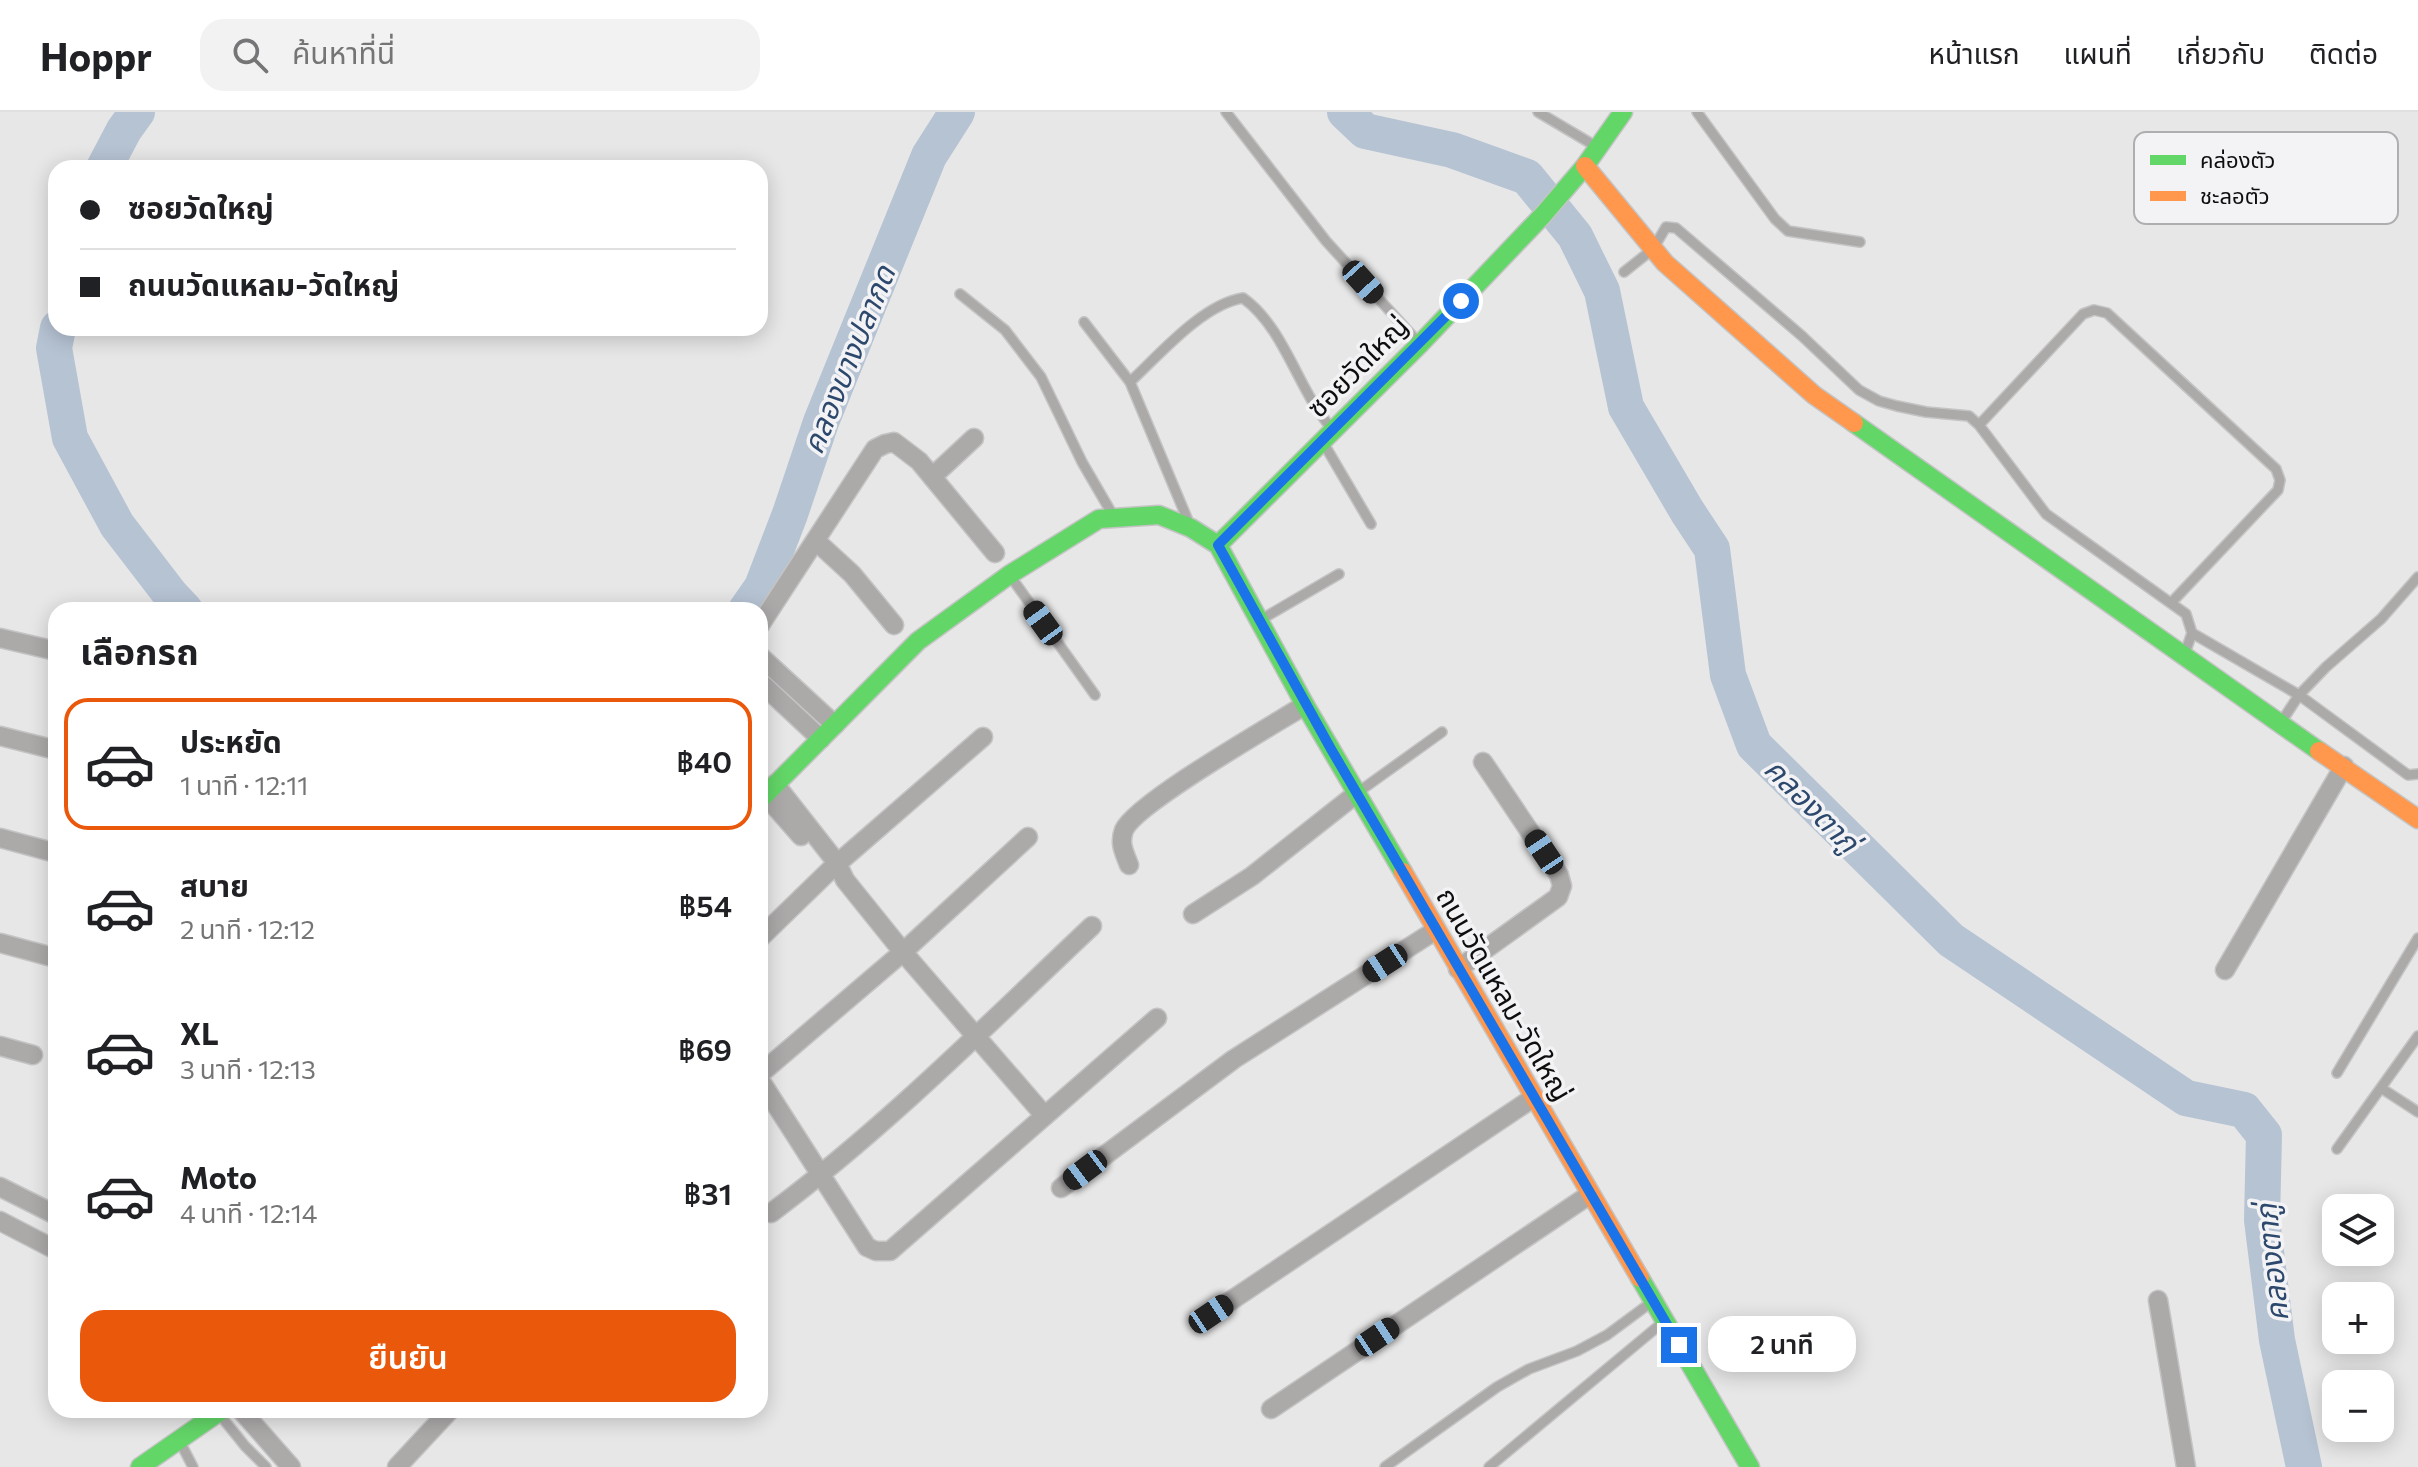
<!DOCTYPE html>
<html lang="th">
<meta charset="utf-8">
<style>
body{margin:0;font-family:Commissioner,"Noto Sans Thai",sans-serif;background:#f2f2f2;color:#202124;height:100vh;display:flex;flex-direction:column;font-size:30px;white-space:nowrap}
*{box-sizing:border-box;margin:0}
p{font-size:26px;color:#757577}
.icon{flex:none;width:44px;height:44px;fill:none;stroke:currentColor;stroke-width:2;stroke-linecap:round;stroke-linejoin:round}
.map{position:relative;flex:1;overflow:hidden}
.drawer{position:absolute;left:48px;top:490px;width:720px;height:816px;display:flex;flex-direction:column;background:#fff;border-radius:24px;box-shadow:0 4px 20px #0003}
.drawer>*{flex:none}
.banner{position:absolute;left:48px;top:48px;width:720px;height:176px;border-radius:24px;box-shadow:0 4px 20px #0003;display:grid;align-content:center;height:176px;padding:0 32px;background:#fff}
.fabs{position:absolute;left:2322px;top:1082px;display:grid;gap:16px}
.fabs a{display:grid;place-items:center;width:72px;height:72px;border-radius:16px;background:#fff;box-shadow:0 4px 20px #0003;font-size:40px}
.end{position:absolute;width:36px;height:36px;margin:-18px;border:10px solid #1a73e8;background:#fff;box-shadow:0 0 0 4px #fff}
.from{border-radius:50%}
.bubble{position:absolute;height:56px;border-radius:24px;background:#fff;box-shadow:0 4px 20px #0003;font-size:26px;font-weight:600;line-height:56px;text-align:center}
.car{position:absolute;width:24px;height:48px;margin:-24px -12px;border-radius:10px;box-shadow:0 0 6px 2px #0007;background:linear-gradient(#222 24%,#8ab4d8 0 40%,#222 0 76%,#8ab4d8 0 86%,#222 0)}
.banner b{display:flex;align-items:center;gap:28px;height:76px;font-size:30px}
.banner b+b{border-top:2px solid #e0e0e0}
.banner i{width:20px;height:20px;background:#202124}
ul{padding:0;list-style:none}
li{display:flex;align-items:center;gap:24px;height:132px;margin:0 16px 12px;padding:0 16px;border:4px solid transparent;border-radius:24px}
li div{flex:1}
li b{display:block;font-size:30px}
li em{font-style:normal;font-weight:600}
li.active{border-color:#ea580c}
li>.icon{width:72px;height:72px;stroke-width:1.5}
h2{padding:0 32px;font-size:36px;line-height:96px}
.cta{display:flex;gap:16px;margin-top:auto;padding:16px 32px}
.cta a{flex:1;height:92px;border-radius:24px;background:#ea580c;color:#fff;font-size:32px;font-weight:600;line-height:92px;text-align:center}
header{display:flex;align-items:center;gap:48px;box-sizing:border-box;height:112px;padding:0 40px;background:#fff;border-bottom:2px solid #e0e0e0}
header strong{font-size:38px}
nav{display:flex;gap:44px;margin-inline-start:auto;font-size:28px}
.search{width:560px;height:72px;background:#f2f2f2;display:flex;align-items:center;gap:20px;box-sizing:border-box;padding:0 28px;border-radius:24px;color:#757577;font-size:30px}
.map>svg:first-child{display:block}
.lines{fill:none;stroke-linecap:round;stroke-linejoin:round}
.river{stroke:#b6c3d3;stroke-width:36}
.lane-casing{stroke:#c4c4c4;stroke-width:12}
.street-casing{stroke:#c4c4c4;stroke-width:21}
.fast-casing{stroke:#c4c4c4;stroke-width:21}
.slow-casing{stroke:#c4c4c4;stroke-width:21}
.lane{stroke:#aca9a9;stroke-width:9}
.street{stroke:#aca9a9;stroke-width:18}
.fast{stroke:#63d668;stroke-width:18}
.slow{stroke:#ff974d;stroke-width:18}
.route{stroke:#1a73e8;stroke-width:10}
.labels{text-anchor:middle;dominant-baseline:central;stroke-width:7;stroke-linejoin:round;paint-order:stroke}
.street-label{font-size:28px;fill:#0e0e0f;stroke:#f3f3f5}
.water-label{font-size:30px;font-style:italic;fill:#2c486c;stroke:#f3f3f5}
.key{fill:#f3f3f5;stroke:#aeaeb0;stroke-width:2}
.key-label{font-size:22px;fill:#0e0e0f}
</style>
<header>
<strong>Hoppr</strong>
<div class="search"><svg class="icon" aria-label="search" viewBox="0 0 24 24"><circle cx="10" cy="10" r="6"/><path d="M15 15l6 6"/></svg>ค้นหาที่นี่</div>
<nav><a>หน้าแรก</a><a>แผนที่</a><a>เกี่ยวกับ</a><a>ติดต่อ</a></nav>
</header>
<div class="map">
<svg width="2418" height="1355" viewBox="0 0 2418 1355">
<rect width="100%" height="100%" fill="#e7e7e7"/>
<g class="lines">
<!-- river -->
<path class="river" d="M1345,0L1365,19L1452,38L1527,65L1575,124L1602,179L1626,295L1687,399L1712,437L1728,563L1754,633L1951,828L2186,986L2244,998L2264,1023L2262,1108L2277,1228L2304,1355
M104,56L124,18L137,0
M58,216L54,236L70,326L117,413L170,482L185,498
M746,498L762,475L790,402L821,310L929,44L957,0"/>
<defs>
<path id="lane" d="M1226,0L1326,129L1419,231
M1538,0L1597,35
M1697,0L1775,107L1788,119L1860,130
M1624,160L1653,137L1666,115L1676,116L1802,224L1859,278L1879,289L1897,294L1926,300L1969,304L1979,313L2046,402L2186,502L2192,521L2184,544
M960,182L1005,218L1041,265L1082,350L1114,405
M1084,210L1130,270L1189,411
M1130,270C1160,242 1203,192 1243,186C1277,210 1293,258 1314,292C1320,301 1326,310 1333,319
M1979,313L2083,202L2094,198L2107,201L2276,357L2280,368L2278,378L2171,491
M1324,332L1371,412
M1011,465L1095,583
M1262,507L1339,462
M2192,521L2299,583L2326,555L2381,507L2418,465
M2282,609L2299,583L2408,663L2418,662
M1357,681L1442,620
M2337,961L2418,826
M2381,976L2418,1000
M2337,1037L2418,924
M220,1303L245,1334L266,1355
M179,1328L193,1355
M1385,1355L1497,1275L1529,1257L1577,1239L1607,1223L1653,1189
M1489,1355L1662,1211"/>
<path id="street" d="M932,365L974,326
M816,429L852,462L894,513
M760,513L875,337L885,332L894,330L919,349L995,441
M0,526L56,539
M760,544L835,613
M760,570L821,627
M0,624L56,638
M775,672L837,751L845,768L903,840L1044,1003
M765,683L801,724
M0,726L56,741
M1129,753C1124,740 1119,731 1124,718C1136,691 1273,613 1305,593
M1193,802L1252,764L1356,682
M760,826L830,758L983,625
M0,831L56,846
M1458,857L1558,785L1562,774L1559,763L1483,650
M2225,858L2344,654
M0,934L33,943
M760,962L903,840L1028,725
M760,968L867,1135L876,1139H890L1157,906
M0,1075L56,1103
M1061,1076L1234,947L1436,818
M771,1101C886,1015 988,912 1092,814
M0,1109L56,1138
M2158,1188L2186,1355
M1211,1202L1533,986
M1271,1297L1589,1083
M241,1298L291,1355
M397,1355L450,1298"/>
<path id="fast" d="M1854,311L2319,639
M1218,433L1420,232L1543,103L1585,54L1623,0
M760,688L918,529L1009,463L1099,407L1159,403L1191,416L1218,433L1305,593L1403,760
M1640,1166L1750,1355
M140,1355L222,1298"/>
<path id="slow" d="M1585,54L1665,151L1814,283L1854,311
M2319,639L2418,707
M1403,760L1640,1166"/>
</defs>
<!-- lane casing -->
<use href="#lane" class="lane-casing"/>
<!-- street casing -->
<use href="#street" class="street-casing"/>
<!-- fast casing -->
<use href="#fast" class="fast-casing"/>
<!-- slow casing -->
<use href="#slow" class="slow-casing"/>
<!-- lane -->
<use href="#lane" class="lane"/>
<!-- street -->
<use href="#street" class="street"/>
<!-- fast -->
<use href="#fast" class="fast"/>
<!-- slow -->
<use href="#slow" class="slow"/>
</g>
<g class="lines">
<!-- route -->
<path class="route" d="M1461,189L1218,433L1331,637L1679,1233"/>
</g>
<g class="labels">
<!-- street labels -->
<g class="street-label">
<text transform="translate(1357 254) rotate(-45)">ซอยวัดใหญ่</text>
<text transform="translate(1505 882) rotate(60)">ถนนวัดแหลม-วัดใหญ่</text>
</g>
<!-- water labels -->
<g class="water-label">
<text transform="translate(847 247) rotate(-68)">คลองบางปลากด</text>
<text transform="translate(1813 692) rotate(45)">คลองตาภู่</text>
<text transform="translate(2270 1151) rotate(-96)">คลองตาภู่</text>
</g>
</g>
<!-- legend -->
<rect x="2134" y="20" width="264" height="92" rx="12" class="key"/>
<rect x="2150" y="43" width="36" height="10" fill="#63d668"/>
<rect x="2150" y="79" width="36" height="10" fill="#ff974d"/>
<g class="key-label">
<text x="2200" y="56">คล่องตัว</text>
<text x="2200" y="92">ชะลอตัว</text>
</g>
</svg>
<div class="fabs">
<a><svg class="icon" aria-label="layers" viewBox="0 0 24 24"><path d="M12 4l9 5-9 5-9-5zM3 14l9 5 9-5"/></svg></a>
<a>+</a>
<a>−</a>
</div>
<i class="end from" style="left:1461px;top:189px"></i>
<i class="end" style="left:1679px;top:1233px"></i>
<div class="bubble" style="left:1708px;top:1204px;width:148px">2 นาที</div>
<i class="car" style="left:1363px;top:170px;rotate:138deg"></i>
<i class="car" style="left:1043px;top:511px;rotate:324deg"></i>
<i class="car" style="left:1544px;top:740px;rotate:326deg"></i>
<i class="car" style="left:1385px;top:851px;rotate:237deg"></i>
<i class="car" style="left:1085px;top:1058px;rotate:233deg"></i>
<i class="car" style="left:1211px;top:1202px;rotate:56deg"></i>
<i class="car" style="left:1377px;top:1225px;rotate:56deg"></i>
<div class="banner">
<b><i class="from"></i>ซอยวัดใหญ่</b>
<b><i></i>ถนนวัดแหลม-วัดใหญ่</b>
</div>
<section class="drawer">
<h2>เลือกรถ</h2>
<ul>
<li class="active"><svg class="icon" aria-label="car" viewBox="0 0 24 24"><path d="M5 17H2v-5l4-1 3-4h7l3 4 3 1v5h-3M9 17h6M6 11h13"/><circle cx="7" cy="17" r="2"/><circle cx="17" cy="17" r="2"/></svg><div><b>ประหยัด</b><p>1 นาที · 12:11</p></div><em>฿40</em></li>
<li><svg class="icon" aria-label="car" viewBox="0 0 24 24"><path d="M5 17H2v-5l4-1 3-4h7l3 4 3 1v5h-3M9 17h6M6 11h13"/><circle cx="7" cy="17" r="2"/><circle cx="17" cy="17" r="2"/></svg><div><b>สบาย</b><p>2 นาที · 12:12</p></div><em>฿54</em></li>
<li><svg class="icon" aria-label="car" viewBox="0 0 24 24"><path d="M5 17H2v-5l4-1 3-4h7l3 4 3 1v5h-3M9 17h6M6 11h13"/><circle cx="7" cy="17" r="2"/><circle cx="17" cy="17" r="2"/></svg><div><b>XL</b><p>3 นาที · 12:13</p></div><em>฿69</em></li>
<li><svg class="icon" aria-label="car" viewBox="0 0 24 24"><path d="M5 17H2v-5l4-1 3-4h7l3 4 3 1v5h-3M9 17h6M6 11h13"/><circle cx="7" cy="17" r="2"/><circle cx="17" cy="17" r="2"/></svg><div><b>Moto</b><p>4 นาที · 12:14</p></div><em>฿31</em></li>
</ul>
<div class="cta"><a>ยืนยัน</a></div>
</section>
</div>
